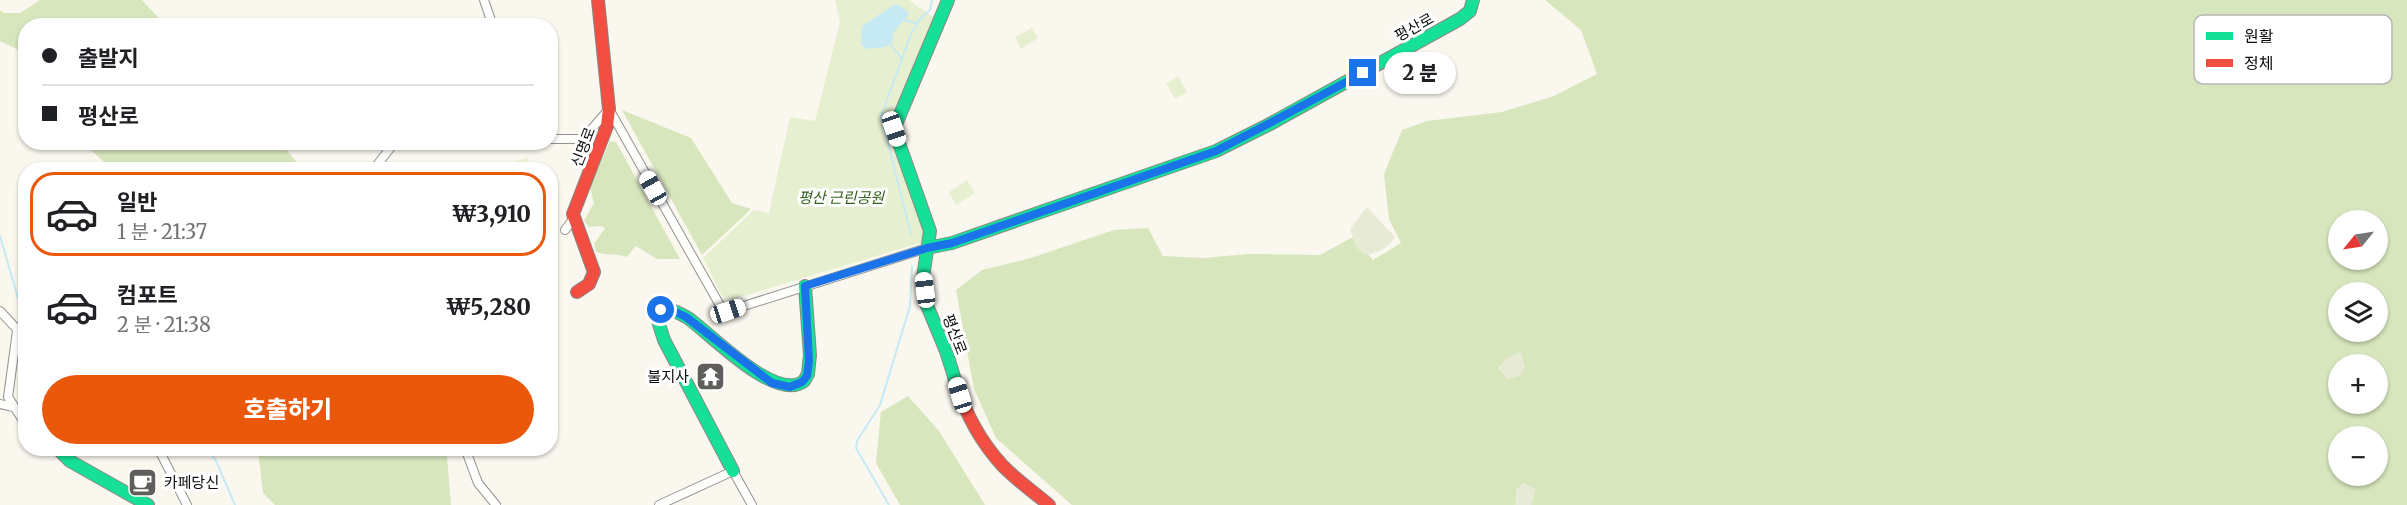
<!DOCTYPE html>
<html lang="ko">
<meta charset="utf-8">
<style>
body{margin:0;font-family:Merriweather,"Noto Sans KR",serif;background:#f6f6f6;color:#202124;height:100vh;display:flex;flex-direction:column;font-size:22px;white-space:nowrap}
*{box-sizing:border-box;margin:0}
p{font-size:20px;color:#757577}
.icon{flex:none;width:33px;height:33px;fill:none;stroke:currentColor;stroke-width:2;stroke-linecap:round;stroke-linejoin:round}
.map{position:relative;flex:1;overflow:hidden}
.panel{position:absolute;left:18px;top:162px;width:540px;height:294px;display:flex;flex-direction:column;background:#fff;border-radius:24px;box-shadow:0 2px 4px #0004}
.panel>*{flex:none}
.top-card{position:absolute;left:18px;top:18px;width:540px;height:132px;border-radius:24px;box-shadow:0 2px 4px #0004;display:grid;align-content:center;height:132px;padding:0 24px;background:#fff}
.needle{width:39px;rotate:240deg}
.tools{position:absolute;left:2328px;top:210px;display:grid;gap:12px}
.tools a{display:grid;place-items:center;width:60px;height:60px;border-radius:50%;background:#fff;box-shadow:0 2px 4px #0004;font-size:30px}
.end{position:absolute;width:27px;height:27px;margin:-14px;border:8px solid #1a73e8;background:#fff;box-shadow:0 0 0 3px #fff}
.from{border-radius:50%}
.bubble{position:absolute;height:42px;border-radius:21px;background:#fff;box-shadow:0 2px 4px #0004;font-size:20px;font-weight:800;line-height:42px;text-align:center}
.car{position:absolute;width:18px;height:36px;margin:-18px -9px;border-radius:8px;box-shadow:0 0 4px 2px #0007;background:linear-gradient(#fff 24%,#345 0 40%,#fff 0 76%,#345 0 86%,#fff 0)}
.top-card b{display:flex;align-items:center;gap:21px;height:57px;font-size:22px}
.top-card b+b{border-top:2px solid #e0e0e0}
.top-card i{width:15px;height:15px;background:#202124}
ul{padding:10px 0 0;list-style:none}
li{display:flex;align-items:center;gap:18px;height:84px;margin:0 12px 9px;padding:0 12px;border:3px solid transparent;border-radius:24px}
li div{flex:1}
li b{display:block;font-size:22px}
li em{font-style:normal;font-weight:800}
li.on{border-color:#ea580c}
li>.icon{width:54px;height:54px;stroke-width:1.5}
.button{display:flex;gap:12px;margin-top:auto;padding:12px 24px}
.button a{flex:1;height:69px;border-radius:36px;background:#ea580c;color:#fff;font-size:24px;font-weight:800;line-height:69px;text-align:center}
.map>svg:first-child{display:block}
.green{fill:#e6efcf}
.forest{fill:#d7e6bd;fill-rule:evenodd}
.cemetery{fill:#e7ead4}
.pitch{fill:#eff3d9}
.water{fill:#c6eaf4}
.lines{fill:none;stroke-linecap:round;stroke-linejoin:round}
.stream{stroke:#c6eaf4;stroke-width:2}
.street-casing{stroke:#93928e;stroke-width:10}
.fast-casing{stroke:#8a8885;stroke-width:14}
.jam-casing{stroke:#8a8885;stroke-width:14}
.street{stroke:#fefefd;stroke-width:8}
.fast{stroke:#16e098;stroke-width:12}
.jam{stroke:#f24e42;stroke-width:12}
.route{stroke:#1a73e8;stroke-width:8}
.labels{text-anchor:middle;dominant-baseline:central;stroke-width:6;stroke-linejoin:round;paint-order:stroke}
.street-label{font-size:15px;fill:#0c0c0c;stroke:#fff}
.park-label{font-size:15px;font-style:italic;fill:#34621d;stroke:#fff}
.poi-label{font-size:15px;fill:#0c0c0c;stroke:#fff;text-anchor:end}
.key{fill:#fff;stroke:#b6b6b6;stroke-width:1.5}
.key-label{font-size:16px;fill:#0c0c0c}
</style>
<div class="map">
<svg width="2407" height="505" viewBox="0 0 2407 505">
<rect width="100%" height="100%" fill="#faf7ef"/>
<!-- green -->
<path class="green" d="M835,0H909L933,17L887,133L925,232L923,242L730,300L722,296L703,258L754,210L769,213L790,117L815,121L840,22Z
M1032,28L1038,38L1021,49L1015,37Z
M1178,76L1187,92L1175,99L1166,84Z
M967,180L975,193L956,205L949,192Z"/>
<!-- forest -->
<path class="forest" d="M40,0H142L165,25L26,26L25,53L0,41V10L4,13H20Z
M1545,0H2407V505H1072L996,438L974,389L956,290L982,270L1031,258L1114,230L1148,228L1163,256L1203,258L1248,254L1320,255L1353,237L1373,260L1401,243L1389,219L1384,174L1402,130L1427,121L1502,112L1554,96L1597,74L1581,30ZM2338,220H2378V260H2338ZM2338,292H2378V332H2338ZM2338,364H2378V404H2338ZM2338,436H2378V476H2338Z
M622,110L691,138L732,203L751,209L702,255Z
M610,141L616,142L680,259H657L636,246L627,257C615,253 607,256 596,252L594,244L605,228L601,226L589,227L584,221L594,203L590,187Z
M83,143H281L302,169H112Z
M908,396L939,431L985,505H900L876,463L881,412Z
M258,449H444L447,457L451,505H275L263,493Z"/>
<!-- cemetery -->
<path class="cemetery" d="M1367,207L1395,237C1386,249 1379,253 1365,255L1356,247L1350,229Z
M1521,352L1525,368L1520,376L1507,379L1498,368L1506,358Z
M1524,483L1536,489L1531,505H1515L1516,489Z"/>
<!-- pitch -->
<path class="pitch" d="M527,157L532,169H496Z"/>
<!-- water -->
<path class="water" d="M895,4L905,9L909,14L893,33C895,50 879,47 867,49L861,45L862,26Z"/>
<g class="lines">
<!-- stream -->
<path class="stream" d="M905,20L917,24
M891,45L902,59
M911,234L881,116L911,34L919,20L930,10L932,0
M0,236L18,298L26,310
M207,448L216,461L235,505
M889,505L856,448L857,441L880,405L910,306L912,266"/>
<defs>
<path id="street" d="M484,0L493,26
M550,137L551,139H583L609,109L722,309L728,311L927,248
M373,170L395,142
M565,230L574,218
M0,311L26,339
M17,331L8,397L26,425
M0,404L13,407
M158,448L187,505
M465,448L478,483L496,505
M659,505L733,471L752,505"/>
<path id="fast" d="M948,0L894,129L930,231L923,277L926,303L946,351L956,383
M927,248L952,243L1216,151L1268,125L1460,19L1470,11L1473,0
M57,448L70,461L148,505
M733,471L664,340L658,321L659,313L667,308C674,311 682,314 688,318C712,335 776,403 804,381L808,374L810,355L805,286"/>
<path id="jam" d="M577,292L589,284L594,272L573,214L607,126L609,109L598,0
M956,383C965,412 981,442 1002,465C1016,480 1034,492 1049,505"/>
</defs>
<!-- street casing -->
<use href="#street" class="street-casing"/>
<!-- fast casing -->
<use href="#fast" class="fast-casing"/>
<!-- jam casing -->
<use href="#jam" class="jam-casing"/>
<!-- street -->
<use href="#street" class="street"/>
<!-- fast -->
<use href="#fast" class="fast"/>
<!-- jam -->
<use href="#jam" class="jam"/>
</g>
<g class="lines">
<!-- route -->
<path class="route" d="M661,310L667,308L686,317L772,383L790,387L802,382L807,376L809,361L805,286L927,248L952,243L1216,151L1268,124L1363,73"/>
</g>
<!-- icons -->
<defs>
<symbol id="temple-square" viewBox="-11 -11 22 22"><rect x="-9" y="-9" width="18" height="18" rx="4" fill="#5f5e5b" stroke="#fff"/><path d="M0-6L5-2H3V0L6.5 2.5H4V6H1.5V3h-3V6H-4V2.5H-6.5L-3 0V-2H-5Z" fill="#fff"/></symbol>
<symbol id="cafe-square" viewBox="-11 -11 22 22"><rect x="-9" y="-9" width="18" height="18" rx="4" fill="#5f5e5b" stroke="#fff"/><path d="M-5.5-4.5H6V0H3Q3 3.5 0 3.5H-2.5Q-5.5 3.5-5.5 0ZM3-3.2v2h1.7v-2ZM-6 4.5H4V6H-6Z" fill="#fff"/></symbol>
</defs>
<g fill-rule="evenodd">
<use href="#temple-square" x="694" y="360" width="33" height="33"/>
<use href="#cafe-square" x="126" y="466" width="33" height="33"/>
</g>
<g class="labels">
<!-- street labels -->
<g class="street-label">
<text transform="translate(1414 27) rotate(-29)">평산로</text>
<text transform="translate(583 147) rotate(-69)">신명로</text>
<text transform="translate(955 334) rotate(69)">평산로</text>
</g>
<!-- park labels -->
<g class="park-label">
<text x="841" y="197">평산 근린공원</text>
</g>
<!-- poi labels -->
<g class="poi-label">
<text x="689" y="376">불지사</text>
<text x="164" y="482" text-anchor="start">카페당신</text>
</g>
</g>
<!-- legend -->
<rect x="2194" y="15" width="198" height="69" rx="9" class="key"/>
<rect x="2206" y="32" width="27" height="8" fill="#16e098"/>
<rect x="2206" y="59" width="27" height="8" fill="#f24e42"/>
<g class="key-label">
<text x="2244" y="42">원활</text>
<text x="2244" y="69">정체</text>
</g>
</svg>
<div class="tools">
<a><svg class="needle" viewBox="-14 -14 28 28"><path d="M0-13l5 13h-10z" fill="#e53935"/><path d="M0 13l5-13h-10z" fill="#757577"/></svg></a>
<a><svg class="icon" aria-label="layers" viewBox="0 0 24 24"><path d="M12 4l9 5-9 5-9-5zM3 14l9 5 9-5"/></svg></a>
<a>+</a>
<a>−</a>
</div>
<i class="end from" style="left:661px;top:310px"></i>
<i class="end" style="left:1363px;top:73px"></i>
<div class="bubble" style="left:1384px;top:52px;width:72px">2 분</div>
<i class="car" style="left:894px;top:129px;rotate:161deg"></i>
<i class="car" style="left:653px;top:188px;rotate:331deg"></i>
<i class="car" style="left:925px;top:290px;rotate:353deg"></i>
<i class="car" style="left:728px;top:311px;rotate:72deg"></i>
<i class="car" style="left:960px;top:395px;rotate:343deg"></i>
<div class="top-card">
<b><i class="from"></i>출발지</b>
<b><i></i>평산로</b>
</div>
<section class="panel">
<ul>
<li class="on"><svg class="icon" aria-label="car" viewBox="0 0 24 24"><path d="M5 17H2v-5l4-1 3-4h7l3 4 3 1v5h-3M9 17h6M6 11h13"/><circle cx="7" cy="17" r="2"/><circle cx="17" cy="17" r="2"/></svg><div><b>일반</b><p>1 분 · 21:37</p></div><em>₩3,910</em></li>
<li><svg class="icon" aria-label="car" viewBox="0 0 24 24"><path d="M5 17H2v-5l4-1 3-4h7l3 4 3 1v5h-3M9 17h6M6 11h13"/><circle cx="7" cy="17" r="2"/><circle cx="17" cy="17" r="2"/></svg><div><b>컴포트</b><p>2 분 · 21:38</p></div><em>₩5,280</em></li>
</ul>
<div class="button"><a>호출하기</a></div>
</section>
</div>
